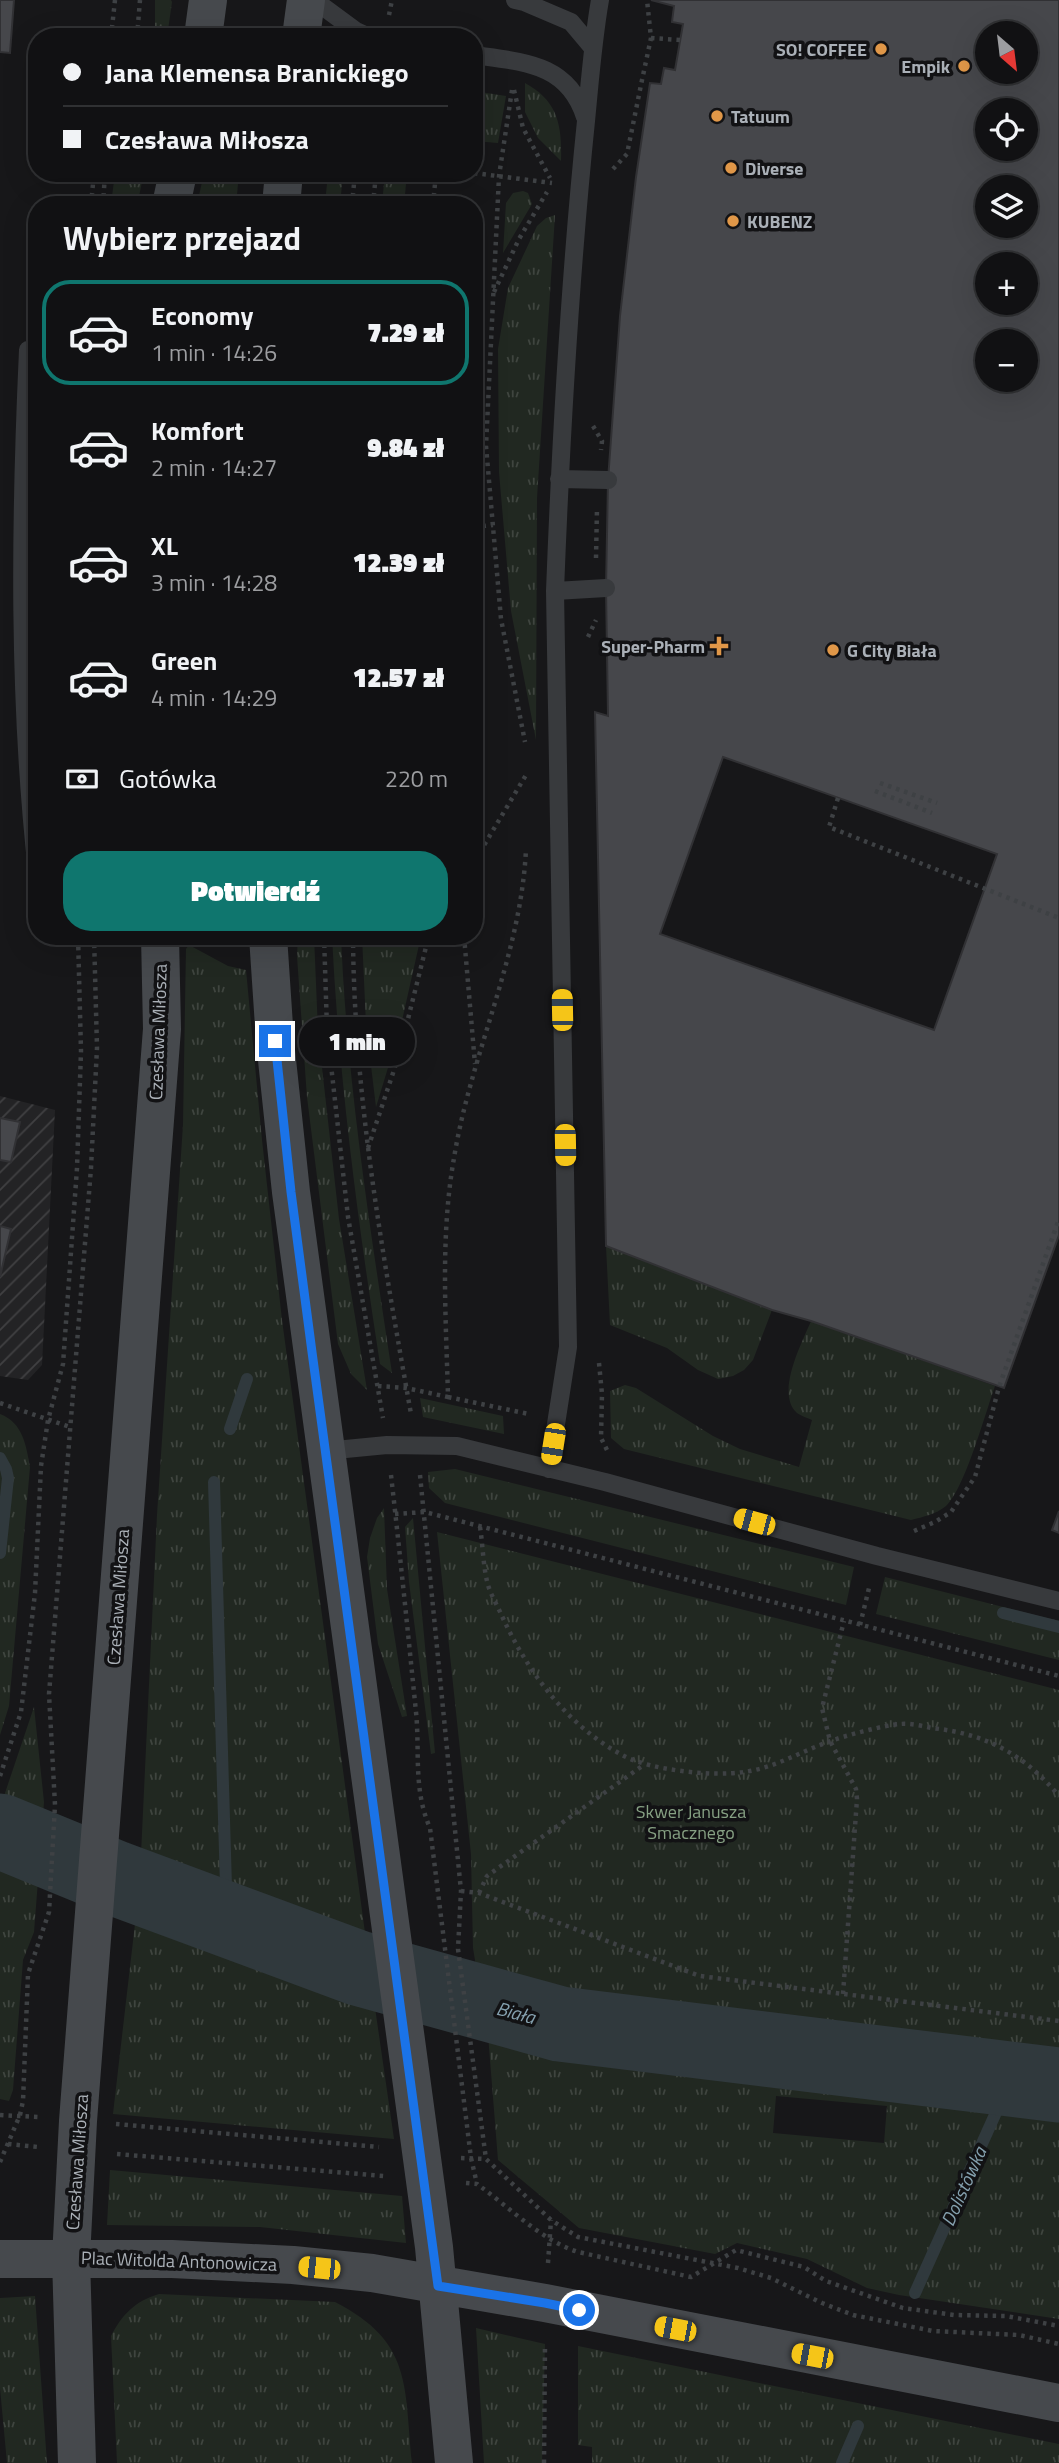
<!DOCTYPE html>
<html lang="pl">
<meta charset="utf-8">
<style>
body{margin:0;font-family:"Titillium Web",sans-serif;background:#1a1a1c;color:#f1f3f6;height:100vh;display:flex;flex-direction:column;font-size:26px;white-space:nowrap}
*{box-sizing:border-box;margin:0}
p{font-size:23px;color:#9c9da0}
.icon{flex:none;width:38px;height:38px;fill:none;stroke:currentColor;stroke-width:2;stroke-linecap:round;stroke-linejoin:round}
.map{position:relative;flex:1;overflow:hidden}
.sheet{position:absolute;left:28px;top:196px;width:455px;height:749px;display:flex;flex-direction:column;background:#111113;border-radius:28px;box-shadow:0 7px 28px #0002,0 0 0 2px #303133}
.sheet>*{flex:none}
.top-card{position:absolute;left:28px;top:28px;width:455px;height:154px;border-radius:28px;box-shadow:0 7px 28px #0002,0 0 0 2px #303133;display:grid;align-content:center;height:154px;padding:0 35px;background:#111113}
.needle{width:46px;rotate:152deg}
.controls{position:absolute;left:975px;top:21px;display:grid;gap:14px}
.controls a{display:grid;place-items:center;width:63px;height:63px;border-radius:50%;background:#111113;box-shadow:0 7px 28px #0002,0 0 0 2px #303133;font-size:35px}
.end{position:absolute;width:32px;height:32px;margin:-16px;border:9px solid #1a73e8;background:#fff;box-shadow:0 0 0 4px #fff}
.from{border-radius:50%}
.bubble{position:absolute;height:49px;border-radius:24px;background:#111113;box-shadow:0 7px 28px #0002,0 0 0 2px #303133;font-size:23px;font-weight:800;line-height:49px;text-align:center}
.car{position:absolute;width:21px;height:42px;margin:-21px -10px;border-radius:9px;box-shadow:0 0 5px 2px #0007;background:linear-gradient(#f5c518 24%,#345 0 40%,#f5c518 0 76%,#345 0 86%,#f5c518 0)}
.top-card b{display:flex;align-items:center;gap:24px;height:66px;font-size:26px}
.top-card b+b{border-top:2px solid #303133}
.top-card i{width:18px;height:18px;background:#f1f3f6}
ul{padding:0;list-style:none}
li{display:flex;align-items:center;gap:21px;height:105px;margin:0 14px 10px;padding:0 21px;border:4px solid transparent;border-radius:28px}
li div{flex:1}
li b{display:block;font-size:26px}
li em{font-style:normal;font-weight:800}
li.selected{border-color:#0f766e}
li>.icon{width:63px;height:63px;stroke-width:1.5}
h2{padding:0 35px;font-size:32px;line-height:84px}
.pay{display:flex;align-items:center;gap:18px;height:77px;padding:0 35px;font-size:26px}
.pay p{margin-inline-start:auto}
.action{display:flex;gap:14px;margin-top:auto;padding:14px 35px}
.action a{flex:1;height:80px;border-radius:28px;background:#0f766e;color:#fff;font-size:28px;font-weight:800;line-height:80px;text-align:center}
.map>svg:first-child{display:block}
.industrial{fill:url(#industrial-furrows)}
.grass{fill:url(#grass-tufts);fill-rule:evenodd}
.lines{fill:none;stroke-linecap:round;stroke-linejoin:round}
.stream{stroke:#30393d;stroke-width:12}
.river{stroke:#30393d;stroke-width:75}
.building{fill:#46474b;stroke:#313134;stroke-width:2;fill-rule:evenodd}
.path{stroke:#3e4144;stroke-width:4.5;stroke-dasharray:3.5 5;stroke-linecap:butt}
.lane{stroke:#383a3d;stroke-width:18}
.secondary{stroke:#46494d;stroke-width:38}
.route{stroke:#1a73e8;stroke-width:9}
.poi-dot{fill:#e09748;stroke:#121214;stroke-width:2.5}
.labels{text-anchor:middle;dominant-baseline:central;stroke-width:7;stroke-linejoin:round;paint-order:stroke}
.poi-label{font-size:18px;font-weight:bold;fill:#aab0b7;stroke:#121214;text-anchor:start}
.street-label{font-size:18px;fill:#aab0b7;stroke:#121214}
.park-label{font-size:18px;fill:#86a083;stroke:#121214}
.water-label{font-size:19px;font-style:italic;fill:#85a1af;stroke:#121214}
</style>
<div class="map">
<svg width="1059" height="2463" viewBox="0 0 1059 2463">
<defs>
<pattern id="industrial-furrows" width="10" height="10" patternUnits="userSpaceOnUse" patternTransform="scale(1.75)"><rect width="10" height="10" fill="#232325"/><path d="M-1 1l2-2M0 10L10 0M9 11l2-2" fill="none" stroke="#404042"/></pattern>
<pattern id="grass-tufts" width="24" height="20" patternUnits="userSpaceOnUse" patternTransform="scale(1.75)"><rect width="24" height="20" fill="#212821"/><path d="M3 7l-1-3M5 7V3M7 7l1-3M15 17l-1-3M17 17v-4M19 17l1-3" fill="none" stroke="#3f453f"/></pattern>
</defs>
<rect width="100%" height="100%" fill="#171719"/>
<!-- industrial -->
<path class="industrial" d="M0,1096L55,1110L42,1365L28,1380L0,1376Z"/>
<!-- grass -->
<path class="grass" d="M155,0H171L172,2L167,37H155Z
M525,83C558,101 562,125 561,161L538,138L525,112Z
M474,91L506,96L498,143L474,141Z
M115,173H144L137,205H111Z
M204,173H239L236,205H197Z
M328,173H343L340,205H325Z
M385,173H407L404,205H382Z
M523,191L528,193L532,204L503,253L506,203L513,193Z
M555,215L537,498L536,740L511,611L499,472L498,349L508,288L537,226L546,218Z
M298,936H314L318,1032L339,1219L367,1390L351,1374L338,1344L307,1097L297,956Z
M332,936H341C347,1083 370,1228 392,1373L380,1364C358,1222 339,1080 332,936Z
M362,936H421L401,1025L376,1107L366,1024Z
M189,945L228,966L246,970L262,1140L282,1320L368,1955L140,1876L157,1515L183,1125L186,949Z
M606,1246L772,1310L753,1360L744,1370L733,1376L718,1379L698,1370L667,1348L610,1325Z
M811,1321L995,1386C985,1414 965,1488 946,1506C936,1514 923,1517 911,1520L624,1449L611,1438L610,1391L625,1385L636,1388L713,1436L740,1449L799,1467L812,1420C808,1418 801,1416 797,1413C775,1393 802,1343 811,1321Z
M420,1398L503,1416L504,1434L423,1417Z
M0,1414C23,1423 26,1445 30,1467L9,1706L0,1735Z
M455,1469L854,1567L846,1605L445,1503L429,1488L428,1472Z
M384,1508L387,1589L407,1716L402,1717L378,1644L367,1557L370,1538L377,1518Z
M413,1518L435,1753L431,1754L409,1582L405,1527Z
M437,1532L1059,1690V2085L560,2024L482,2002L473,1948L471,1854Z
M885,1577L1059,1621V1660L876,1614Z
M34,1707L44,1802L34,1932L23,1960L13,2090L9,2101L0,2099V1850L5,1793Z
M138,1898L372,1987L394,2139L113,2114Z
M487,2022L643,2052L1059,2096V2319L899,2295L867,2288L807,2259L737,2243L715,2254L579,2228L498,2160ZM776,2096L887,2106L884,2143L773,2133Z
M110,2170L402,2196L406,2243L260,2227L107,2225Z
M159,2294L335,2302C413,2342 404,2386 412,2463H117L111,2336C122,2315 135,2301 159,2294Z
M35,2296L47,2463H7L0,2388V2298Z
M476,2328L545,2344L542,2463H484Z
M578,2346L1059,2444V2463H592V2447L578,2445Z"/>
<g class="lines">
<!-- stream -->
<path class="stream" d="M230,1429L247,1379
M0,1458L6,1469L8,1478L0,1553
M214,1482L227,1920
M1003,1613L1059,1627
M915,2293L1011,2079
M842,2463L858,2426"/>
<!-- river -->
<path class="river" d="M0,1831L115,1878L358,1968L560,2024L1059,2085"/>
</g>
<!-- building -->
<path class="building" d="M0,0H14L10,53L0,52Z
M651,0H1059V1235L1004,1388L811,1321L772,1310L606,1246L595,712L608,716L606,588L608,480L620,316L636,177L650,83L661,84L664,68L675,70L683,24L672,22L674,6ZM987,33H1026V72H987ZM987,110H1026V149H987ZM987,187H1026V226H987ZM987,264H1026V303H987ZM987,341H1026V380H987Z
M723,757L997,854L934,1030L660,934Z
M0,1118L20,1122L11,1162L0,1160Z
M0,1226L11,1229L0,1277Z
M1059,1511V1533L1052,1530Z"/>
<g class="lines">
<!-- path -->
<path class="path" d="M389,15L392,0
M111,37L115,0
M137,37L140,0
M651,38L680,40
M512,90L499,176L486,446L501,619L525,742
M514,90L523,128L550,178
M613,169L627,154L642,80L651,38L647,0
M474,173L552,183
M91,205L94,173
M103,205L105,173
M352,205L355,173
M373,205L376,173
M433,205L436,173
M494,292L519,239L547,192
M593,426L602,441L601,450
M474,527L493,525
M596,558L597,508
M588,637L596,620
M880,783L937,803
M875,791L932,813
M838,798L829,827L1059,918
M474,868L480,852L526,775
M324,936L327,1029L348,1217L383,1418
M353,936C354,1098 383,1256 411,1414
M464,936L475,1064
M368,1148L399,1055L426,947L435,936
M599,1363L602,1394L601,1438L607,1450
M378,1386L406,1388L448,1397C446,1318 440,1237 454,1158C471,1053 521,956 526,849
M448,1397L529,1414
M0,1403L70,1427
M391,1475C400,1554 408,1633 416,1712C420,1753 413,1789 430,1828L471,2158L477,2184
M420,1475L461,1891L458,1949L486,2159
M395,1514L425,1512L1059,1676
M480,1527C483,1546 483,1567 488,1585C491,1595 497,1605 501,1614C527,1671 567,1726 624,1756C651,1770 713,1777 744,1772C774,1768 800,1752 828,1742C843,1736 885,1725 900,1724C911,1723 922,1726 932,1728C986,1734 1024,1754 1059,1796
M914,1531L935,1522L951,1512L975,1477L999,1387L1059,1219
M860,1625L870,1584
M0,1776L21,1712L35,1593L41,1466L48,1420L63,1364L77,1168L81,1051L78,936
M461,1891L479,1893L700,1976L1059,2021
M479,1893L487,1876L645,1764
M843,1994L857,1799L856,1789L830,1741L822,1708L844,1621
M0,2115L38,2117
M116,2124L379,2147
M8,2144L38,2147
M117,2154L384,2176
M461,2158L486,2159L551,2220L578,2237L738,2268L771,2278L822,2303L853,2315L933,2331L1019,2335L1059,2344
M0,2162L20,2115L23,2101L28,1974L49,1912L55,1805L49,1694L91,1168L97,1048L94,936
M466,2183L477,2184C509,2207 541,2240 578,2252L691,2277L736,2250L804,2267L826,2281L903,2308L954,2315L1006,2316L1059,2326
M548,2263L551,2220
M544,2463L545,2345"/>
<!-- lane -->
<path class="lane" d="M314,0L356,31L369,37
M515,0L524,2L571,22L592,47
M474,55C523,62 568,63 585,117
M28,350C20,524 18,699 37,871
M559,479L608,480
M555,591L606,588
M325,1451L387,1445L457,1446L605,1482L877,1556L1059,1601
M549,1469L568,1347L555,591C561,434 570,277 586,121C590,80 593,40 600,0"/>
<!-- secondary -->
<path class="secondary" d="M203,37L208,0
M301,37L306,0
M171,205L178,173
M281,205L284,173
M268,936L275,1041L291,1192L434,2247L454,2463
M0,2259H172L293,2265L372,2273L545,2303L1059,2403
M77,2463L71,2258L78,2121L162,1029L160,936"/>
</g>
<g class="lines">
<!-- route -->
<path class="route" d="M275,1041L291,1192L312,1352L438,2286L545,2303L579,2310"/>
</g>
<!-- markers -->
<g class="poi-dot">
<circle cx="881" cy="49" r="7"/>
<circle cx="964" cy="66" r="7"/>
<circle cx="717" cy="116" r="7"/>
<circle cx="731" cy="168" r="7"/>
<circle cx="733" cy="221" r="7"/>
<path d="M715.5 635.5h7v7h7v7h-7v7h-7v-7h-7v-7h7z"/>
<circle cx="833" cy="650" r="7"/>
</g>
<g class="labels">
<!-- poi labels -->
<g class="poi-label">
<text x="867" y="49" text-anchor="end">SO! COFFEE</text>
<text x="950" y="66" text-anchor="end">Empik</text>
<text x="731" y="116">Tatuum</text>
<text x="745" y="168">Diverse</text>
<text x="747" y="221">KUBENZ</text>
<text x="705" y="646" text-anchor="end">Super-Pharm</text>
<text x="847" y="650">G City Biała</text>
</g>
<!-- street labels -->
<g class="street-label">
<text transform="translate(158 1032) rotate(-88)">Czesława Miłosza</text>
<text transform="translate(118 1597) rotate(-86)">Czesława Miłosza</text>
<text transform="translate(77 2162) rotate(-86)">Czesława Miłosza</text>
<text transform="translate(179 2261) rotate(2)">Plac Witolda Antonowicza</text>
</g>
<!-- park labels -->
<g class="park-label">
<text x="691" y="1811">Skwer Janusza<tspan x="691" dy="21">Smacznego</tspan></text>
</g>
<!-- water labels -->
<g class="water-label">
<text transform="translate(516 2012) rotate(15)">Biała</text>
<text transform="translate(963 2186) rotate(-66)">Dolistówka</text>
</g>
</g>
</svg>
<div class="controls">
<a><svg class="needle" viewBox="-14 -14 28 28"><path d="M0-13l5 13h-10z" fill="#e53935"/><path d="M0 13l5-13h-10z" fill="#9c9da0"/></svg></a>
<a><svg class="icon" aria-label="locate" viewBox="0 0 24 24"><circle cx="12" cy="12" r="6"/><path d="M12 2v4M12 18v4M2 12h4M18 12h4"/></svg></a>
<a><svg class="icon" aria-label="layers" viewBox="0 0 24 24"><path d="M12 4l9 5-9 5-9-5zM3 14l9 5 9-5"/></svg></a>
<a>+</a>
<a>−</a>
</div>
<i class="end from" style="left:579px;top:2310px"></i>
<i class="end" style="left:275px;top:1041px"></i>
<div class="bubble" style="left:299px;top:1017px;width:116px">1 min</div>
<i class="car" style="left:562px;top:1010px;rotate:359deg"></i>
<i class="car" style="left:565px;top:1145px;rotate:179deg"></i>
<i class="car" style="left:553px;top:1444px;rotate:189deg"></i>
<i class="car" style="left:754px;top:1522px;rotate:285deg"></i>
<i class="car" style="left:319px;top:2268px;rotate:276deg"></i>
<i class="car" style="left:675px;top:2329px;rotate:281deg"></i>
<i class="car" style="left:812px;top:2356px;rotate:281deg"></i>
<div class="top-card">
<b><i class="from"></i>Jana Klemensa Branickiego</b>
<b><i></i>Czesława Miłosza</b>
</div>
<section class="sheet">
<h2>Wybierz przejazd</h2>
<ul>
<li class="selected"><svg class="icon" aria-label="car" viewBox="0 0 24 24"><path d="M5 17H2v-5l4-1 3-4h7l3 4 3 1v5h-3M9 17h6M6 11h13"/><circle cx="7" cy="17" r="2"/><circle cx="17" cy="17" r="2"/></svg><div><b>Economy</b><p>1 min · 14:26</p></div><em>7.29 zł</em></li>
<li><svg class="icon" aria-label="car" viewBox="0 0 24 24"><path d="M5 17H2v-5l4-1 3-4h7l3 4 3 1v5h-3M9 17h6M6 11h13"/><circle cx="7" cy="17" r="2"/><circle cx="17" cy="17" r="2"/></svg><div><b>Komfort</b><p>2 min · 14:27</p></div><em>9.84 zł</em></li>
<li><svg class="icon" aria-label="car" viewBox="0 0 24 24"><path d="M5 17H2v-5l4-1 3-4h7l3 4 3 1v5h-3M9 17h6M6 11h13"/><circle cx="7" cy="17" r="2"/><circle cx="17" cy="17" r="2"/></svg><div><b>XL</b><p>3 min · 14:28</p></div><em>12.39 zł</em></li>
<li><svg class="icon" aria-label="car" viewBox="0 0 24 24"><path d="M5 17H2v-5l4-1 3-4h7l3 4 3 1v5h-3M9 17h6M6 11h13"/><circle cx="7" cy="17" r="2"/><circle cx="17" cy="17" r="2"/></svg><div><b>Green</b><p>4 min · 14:29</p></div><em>12.57 zł</em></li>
</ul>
<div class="pay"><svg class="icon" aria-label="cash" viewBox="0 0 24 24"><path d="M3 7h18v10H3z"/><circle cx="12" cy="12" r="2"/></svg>Gotówka<p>220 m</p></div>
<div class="action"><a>Potwierdź</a></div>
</section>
</div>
